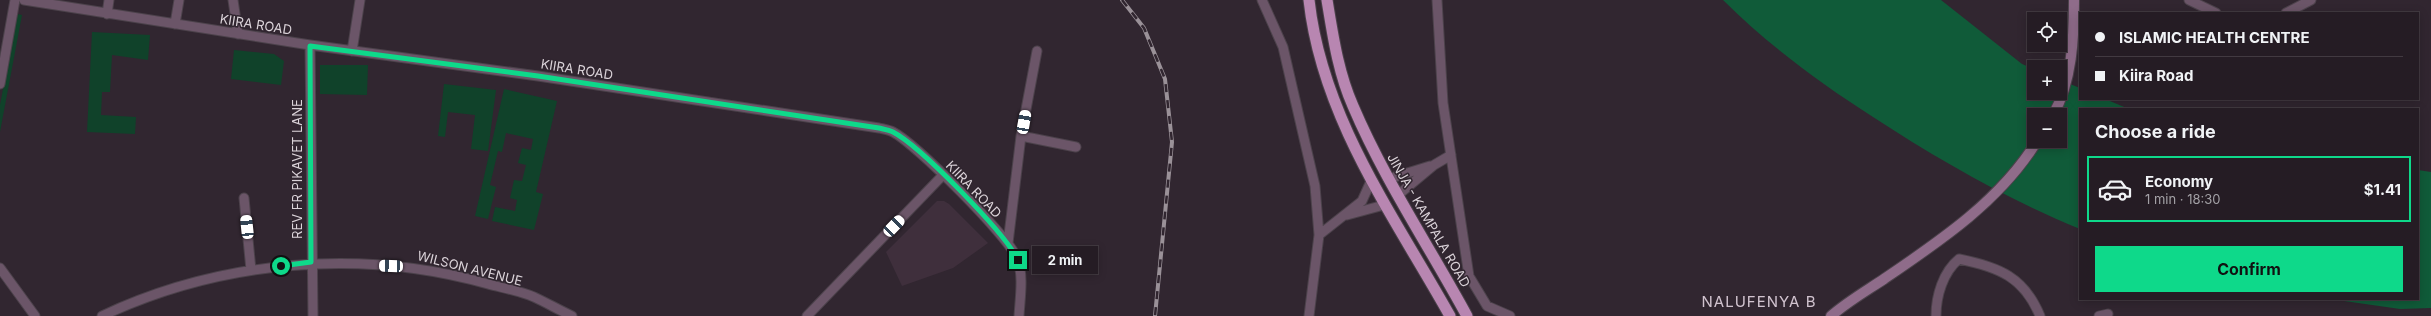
<!DOCTYPE html>
<meta charset="utf-8">
<style>
body{margin:0;font-family:Inter,sans-serif;background:#2d252c;color:#f1f3f6;height:100vh;display:flex;flex-direction:column;font-size:15px;white-space:nowrap}
*{box-sizing:border-box;margin:0}
p{font-size:13px;color:#a3a1a6}
.icon{flex:none;width:22px;height:22px;fill:none;stroke:currentColor;stroke-width:2;stroke-linecap:round;stroke-linejoin:round}
.map{position:relative;flex:1;overflow:hidden}
.sheet{position:absolute;left:2079px;top:108px;width:340px;height:192px;display:flex;flex-direction:column;background:#251c24;border-radius:0px;box-shadow:0 2px 10px #0003,0 0 0 1px #423a41}
.sheet>*{flex:none}
.hud{position:absolute;left:2079px;top:12px;width:340px;height:88px;border-radius:0px;box-shadow:0 2px 10px #0003,0 0 0 1px #423a41;display:grid;align-content:center;height:88px;padding:0 16px;background:#251c24}
.controls{position:absolute;left:2027px;top:12px;display:grid;gap:8px}
.controls a{display:grid;place-items:center;width:40px;height:40px;border-radius:0px;background:#251c24;box-shadow:0 2px 10px #0003,0 0 0 1px #423a41;font-size:20px}
.end{position:absolute;width:18px;height:18px;margin:-9px;border:5px solid #0ed98a;background:#111;box-shadow:0 0 0 2px #111}
.from{border-radius:50%}
.bubble{position:absolute;height:28px;border-radius:0px;background:#251c24;box-shadow:0 2px 10px #0003,0 0 0 1px #423a41;font-size:13px;font-weight:700;line-height:28px;text-align:center}
.car{position:absolute;width:12px;height:24px;margin:-12px -6px;border-radius:5px;box-shadow:0 0 3px 1px #0007;background:linear-gradient(#fff 24%,#345 0 40%,#fff 0 76%,#345 0 86%,#fff 0)}
.hud b{display:flex;align-items:center;gap:14px;height:38px;font-size:15px}
.hud b+b{border-top:1px solid #423a41}
.hud i{width:10px;height:10px;background:#f1f3f6}
ul{padding:0;list-style:none}
li{display:flex;align-items:center;gap:12px;height:66px;margin:0 8px 6px;padding:0 8px;border:2px solid transparent;border-radius:0px}
li div{flex:1}
li b{display:block;font-size:15px}
li em{font-style:normal;font-weight:700}
li.current{border-color:#0ed98a}
li>.icon{width:36px;height:36px;stroke-width:1.5}
h2{padding:0 16px;font-size:18px;line-height:48px}
.cta{display:flex;gap:8px;margin-top:auto;padding:8px 16px}
.cta a{flex:1;height:46px;border-radius:0px;background:#0ed98a;color:#111;font-size:16px;font-weight:700;line-height:46px;text-align:center}
.map>svg:first-child{display:block}
.built{fill:#3f2f3c}
.green{fill:#10422a}
.water{fill:#105b39;fill-rule:evenodd}
.lines{fill:none;stroke-linecap:round;stroke-linejoin:round}
.minor-casing{stroke:#4c424b;stroke-width:11}
.secondary-casing{stroke:#4c424b;stroke-width:12}
.trunk-casing{stroke:#4c424b;stroke-width:13}
.minor{stroke:#6b5568;stroke-width:9}
.secondary{stroke:#8f6c8a;stroke-width:10}
.trunk{stroke:#b886b1;stroke-width:11}
.rail-casing{stroke:#9a9198;stroke-width:4}
.rail{stroke:#312630;stroke-width:2.5;stroke-dasharray:8;stroke-linecap:butt}
.route{stroke:#0ed98a;stroke-width:5}
.labels{text-anchor:middle;dominant-baseline:central;stroke-width:3;stroke-linejoin:round;paint-order:stroke}
.street-label{font-size:13px;fill:#dbd3d9;stroke:#312630}
.quarter-label{font-size:15px;letter-spacing:1px;fill:#d1c3cf;stroke:#312630}
</style>
<div class="map">
<svg width="2431" height="316" viewBox="0 0 2431 316">
<rect width="100%" height="100%" fill="#312630"/>
<!-- built -->
<path class="built" d="M937,201H944L949,204L988,243L953,268L902,286L886,252Z"/>
<!-- green -->
<path class="green" d="M17,14L22,15L0,132V105Z
M92,32L150,35L148,60L112,55L110,92H102L101,115L136,117L135,134L87,132Z
M234,50L274,54L284,61L281,85L231,79Z
M320,65H368L367,95L320,94Z
M444,84L496,90L488,151L471,149L475,115L448,112L445,137L438,136Z
M504,89L557,101L536,192L543,194L534,230L492,221L495,207L515,211L517,200L510,198L514,180L522,181L526,165L518,163L522,148L531,150L533,139L506,133L502,152L498,151L490,185L496,187L488,219L475,216Z"/>
<!-- water -->
<path class="water" d="M1723,0H1941L2022,64L2034,69V93H2060V80L2080,88V99H2105L2129,109H2080V229C2007,199 1939,160 1873,117C1820,83 1768,45 1723,0ZM2034,115H2060V141H2034Z
M2418,170L2431,172V308L2400,309L2330,299H2418Z"/>
<g class="lines">
<defs>
<path id="minor" d="M24,0L310,45L538,76L879,128C883,129 889,130 893,132C916,144 1008,236 1017,258C1024,275 1020,298 1019,316
M233,0L238,34
M1262,0L1283,47L1315,186L1319,235L1309,316
M1437,0L1443,103L1469,276L1487,306L1510,316
M2189,0L2216,13
M2286,13L2311,0
M107,14L109,0
M175,24L179,0
M310,45L313,316
M352,51L360,0
M0,84L15,0
M1021,136L1076,147
M1388,179L1430,166
M1398,195L1434,165L1451,155
M244,198L251,270
M1347,215L1384,205
M1319,235L1362,201L1371,181
M1008,243L1021,136L1037,51
M0,268L35,316
M102,316C221,260 361,248 488,284C503,288 520,291 534,297C547,303 559,310 572,316
M807,316L943,175
M1936,316C1936,296 1943,272 1959,259C1999,267 2024,277 2040,316
M2099,316L2108,314"/>
<path id="secondary" d="M2053,115C2072,82 2074,38 2074,0
M1831,316C1847,302 1866,291 1884,279C1940,241 2001,200 2037,141"/>
<path id="trunk" d="M1309,0C1322,118 1394,216 1450,316
M1327,0C1333,36 1338,72 1353,106C1384,179 1429,246 1467,316"/>
</defs>
<!-- minor casing -->
<use href="#minor" class="minor-casing"/>
<!-- secondary casing -->
<use href="#secondary" class="secondary-casing"/>
<!-- trunk casing -->
<use href="#trunk" class="trunk-casing"/>
<!-- minor -->
<use href="#minor" class="minor"/>
<!-- secondary -->
<use href="#secondary" class="secondary"/>
<!-- trunk -->
<use href="#trunk" class="trunk"/>
<defs>
<path id="rail" d="M1122,0L1144,28L1165,79L1172,142L1155,316"/>
</defs>
<!-- rail casing -->
<use href="#rail" class="rail-casing"/>
<!-- rail -->
<use href="#rail" class="rail"/>
</g>
<g class="lines">
<!-- route -->
<path class="route" d="M281,266L311,262L310,46L538,76L879,128C883,129 889,130 893,132C920,146 1005,233 1018,260"/>
</g>
<g class="labels">
<!-- street labels -->
<g class="street-label">
<text transform="translate(256 24) rotate(9)">KIIRA ROAD</text>
<text transform="translate(577 69) rotate(9)">KIIRA ROAD</text>
<text transform="translate(297 169) rotate(-90)">REV FR PIKAVET LANE</text>
<text transform="translate(974 189) rotate(46)">KIIRA ROAD</text>
<text transform="translate(1429 220) rotate(60)">JINJA - KAMPALA ROAD</text>
<text transform="translate(470 268) rotate(14)">WILSON AVENUE</text>
</g>
<!-- quarter labels -->
<g class="quarter-label">
<text x="1759" y="301">NALUFENYA B</text>
</g>
</g>
</svg>
<div class="controls">
<a><svg class="icon" aria-label="locate" viewBox="0 0 24 24"><circle cx="12" cy="12" r="6"/><path d="M12 2v4M12 18v4M2 12h4M18 12h4"/></svg></a>
<a>+</a>
<a>−</a>
</div>
<i class="end from" style="left:281px;top:266px"></i>
<i class="end" style="left:1018px;top:260px"></i>
<div class="bubble" style="left:1032px;top:246px;width:66px">2 min</div>
<i class="car" style="left:1024px;top:122px;rotate:10deg"></i>
<i class="car" style="left:894px;top:226px;rotate:44deg"></i>
<i class="car" style="left:247px;top:227px;rotate:354deg"></i>
<i class="car" style="left:391px;top:266px;rotate:272deg"></i>
<div class="hud">
<b><i class="from"></i>ISLAMIC HEALTH CENTRE</b>
<b><i></i>Kiira Road</b>
</div>
<section class="sheet">
<h2>Choose a ride</h2>
<ul>
<li class="current"><svg class="icon" aria-label="car" viewBox="0 0 24 24"><path d="M5 17H2v-5l4-1 3-4h7l3 4 3 1v5h-3M9 17h6M6 11h13"/><circle cx="7" cy="17" r="2"/><circle cx="17" cy="17" r="2"/></svg><div><b>Economy</b><p>1 min · 18:30</p></div><em>$1.41</em></li>
</ul>
<div class="cta"><a>Confirm</a></div>
</section>
</div>
